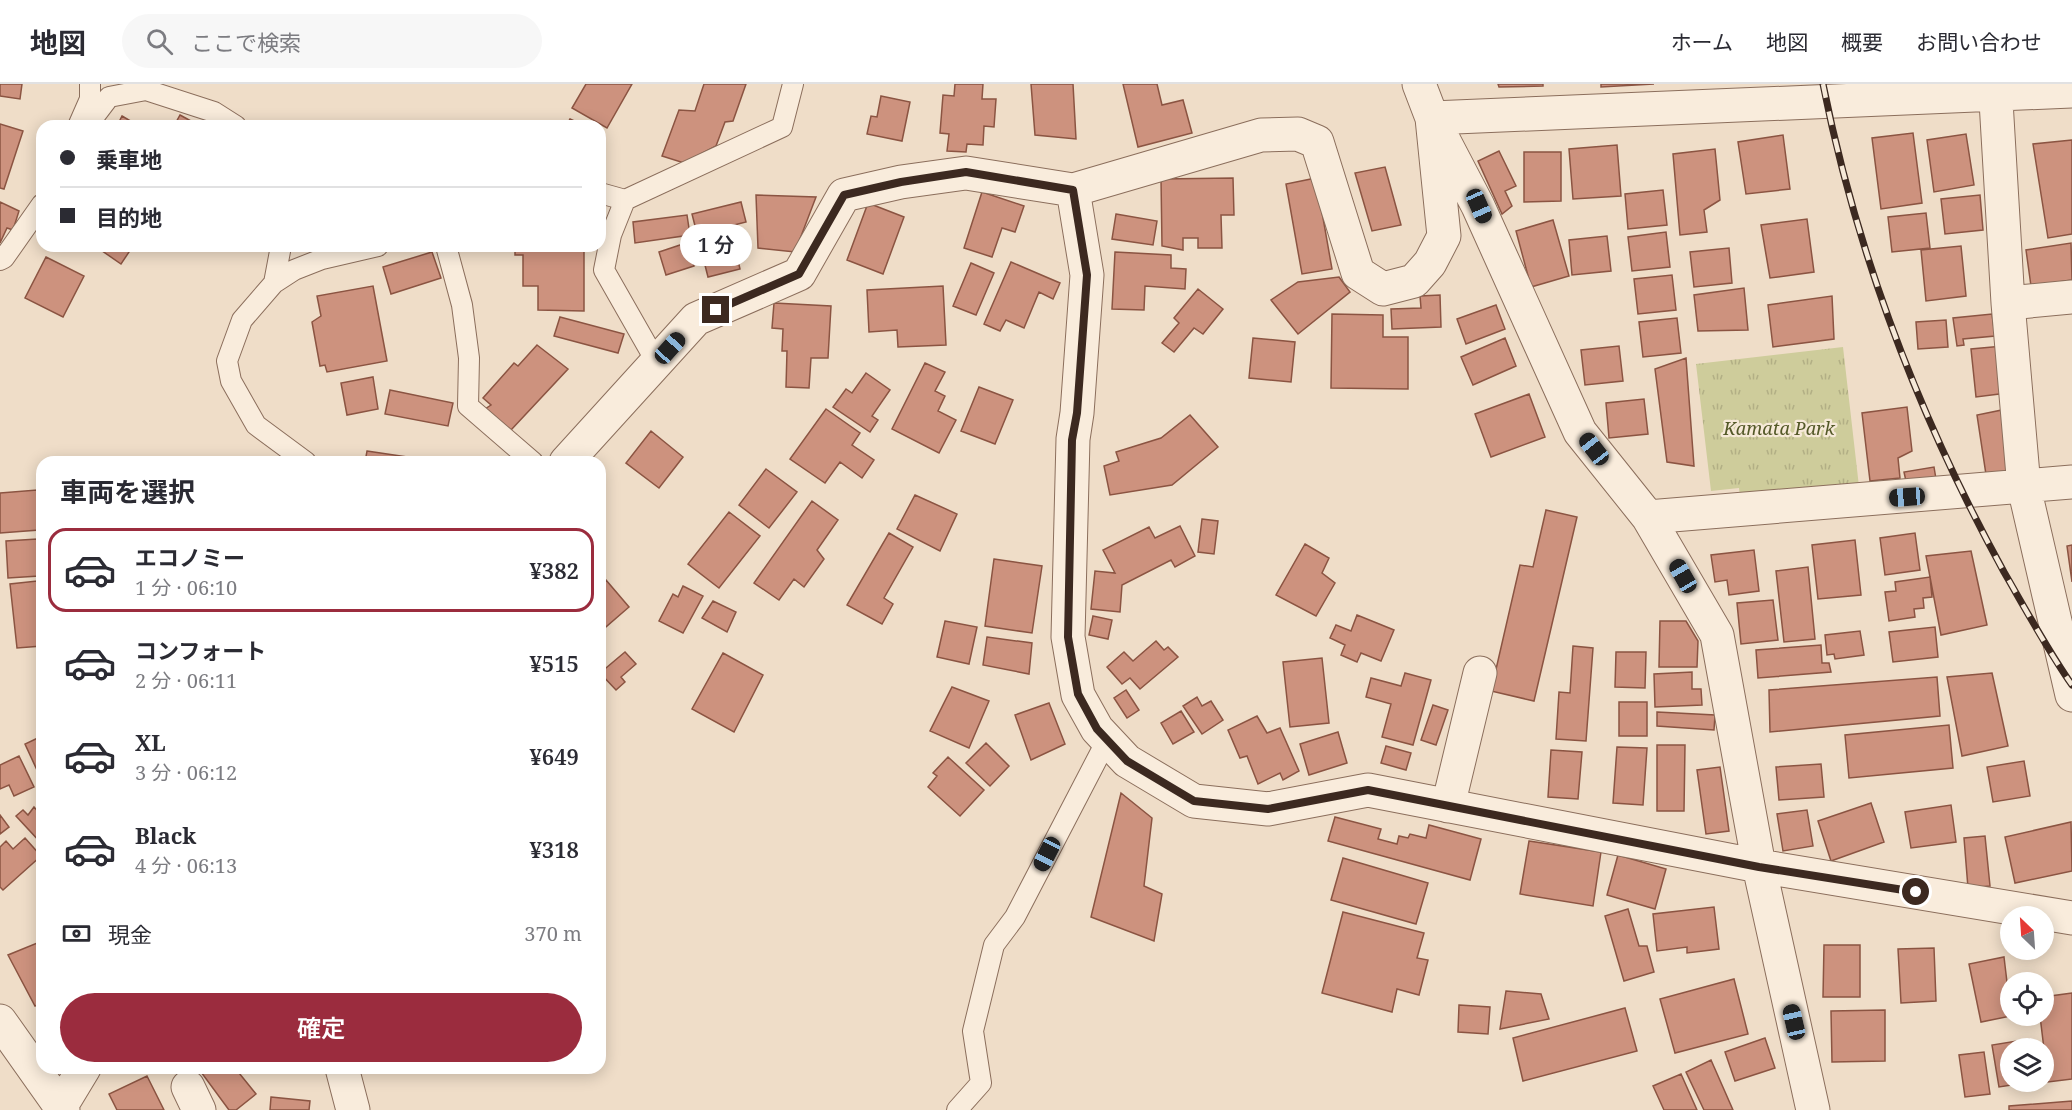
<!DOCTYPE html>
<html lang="ja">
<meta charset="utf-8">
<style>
body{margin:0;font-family:"Noto Serif","Noto Sans JP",serif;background:#f7f7f7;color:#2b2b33;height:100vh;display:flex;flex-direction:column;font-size:22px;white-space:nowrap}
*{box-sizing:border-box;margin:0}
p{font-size:20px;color:#7c7c81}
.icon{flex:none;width:33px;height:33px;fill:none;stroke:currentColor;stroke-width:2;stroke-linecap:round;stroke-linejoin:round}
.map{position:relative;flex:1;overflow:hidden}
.side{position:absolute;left:36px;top:372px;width:570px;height:618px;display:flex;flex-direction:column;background:#fff;border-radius:18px;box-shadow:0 3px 15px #0003}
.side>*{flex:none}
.hud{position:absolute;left:36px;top:36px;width:570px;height:132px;border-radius:18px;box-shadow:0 3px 15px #0003;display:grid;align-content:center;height:132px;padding:0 24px;background:#fff}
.needle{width:39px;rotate:335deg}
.fabs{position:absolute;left:2000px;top:822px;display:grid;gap:12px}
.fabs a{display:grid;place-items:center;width:54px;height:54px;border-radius:50%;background:#fff;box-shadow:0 3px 15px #0003;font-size:30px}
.end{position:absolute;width:27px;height:27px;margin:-14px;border:8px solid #3c2920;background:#fff;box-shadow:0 0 0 3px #fff}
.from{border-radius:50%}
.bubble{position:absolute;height:42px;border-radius:21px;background:#fff;box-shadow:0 3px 15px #0003;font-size:20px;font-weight:600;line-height:42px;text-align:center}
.car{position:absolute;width:18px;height:36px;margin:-18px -9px;border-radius:8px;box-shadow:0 0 4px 2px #0007;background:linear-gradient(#222 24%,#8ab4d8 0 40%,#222 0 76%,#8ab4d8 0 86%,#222 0)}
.hud b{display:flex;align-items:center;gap:21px;height:57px;font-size:22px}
.hud b+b{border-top:2px solid #e1e1e2}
.hud i{width:15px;height:15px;background:#2b2b33}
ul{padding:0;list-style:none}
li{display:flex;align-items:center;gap:18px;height:84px;margin:0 12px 9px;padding:0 12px;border:3px solid transparent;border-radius:18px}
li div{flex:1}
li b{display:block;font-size:22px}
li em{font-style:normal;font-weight:600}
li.selected{border-color:#9b2c3e}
li>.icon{width:54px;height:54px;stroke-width:1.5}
h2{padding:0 24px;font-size:27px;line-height:72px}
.pay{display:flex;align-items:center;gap:15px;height:66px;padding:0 24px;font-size:22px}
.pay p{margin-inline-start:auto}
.button{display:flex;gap:12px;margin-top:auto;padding:12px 24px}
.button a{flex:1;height:69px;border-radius:36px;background:#9b2c3e;color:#fff;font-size:24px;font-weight:600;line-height:69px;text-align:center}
header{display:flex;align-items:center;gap:36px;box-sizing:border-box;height:84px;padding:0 30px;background:#fff;border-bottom:2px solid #e1e1e2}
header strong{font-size:28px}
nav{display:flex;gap:33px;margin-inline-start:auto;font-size:21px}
.search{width:420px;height:54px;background:#f7f7f7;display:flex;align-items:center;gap:15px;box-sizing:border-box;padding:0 21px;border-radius:33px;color:#7c7c81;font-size:22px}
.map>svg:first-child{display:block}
.park{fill:url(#park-tufts)}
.building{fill:#cd927e;stroke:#8b5442;stroke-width:1.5}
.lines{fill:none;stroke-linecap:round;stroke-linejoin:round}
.service-casing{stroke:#8b6e5c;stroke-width:22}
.minor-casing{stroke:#8b6e5c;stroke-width:35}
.service{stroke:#f9ecdc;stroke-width:20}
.minor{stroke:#f9ecdc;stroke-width:33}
.rail-casing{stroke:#3c2920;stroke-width:7}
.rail{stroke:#f6e9d8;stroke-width:4.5;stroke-dasharray:14;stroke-linecap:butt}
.route{stroke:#3c2920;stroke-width:8}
.labels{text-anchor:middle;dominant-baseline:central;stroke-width:4.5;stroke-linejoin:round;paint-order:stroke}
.park-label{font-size:18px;font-style:italic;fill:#535827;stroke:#f6e9d8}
</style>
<header>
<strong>地図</strong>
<div class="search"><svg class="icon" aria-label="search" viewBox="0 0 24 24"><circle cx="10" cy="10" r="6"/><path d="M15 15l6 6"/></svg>ここで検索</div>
<nav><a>ホーム</a><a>地図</a><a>概要</a><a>お問い合わせ</a></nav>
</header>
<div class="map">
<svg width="2072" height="1026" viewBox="0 0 2072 1026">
<defs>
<pattern id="park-tufts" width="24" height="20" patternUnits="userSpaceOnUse" patternTransform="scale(1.5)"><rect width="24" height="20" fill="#cecc9b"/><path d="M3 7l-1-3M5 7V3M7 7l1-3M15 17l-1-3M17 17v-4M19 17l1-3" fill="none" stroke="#b2af85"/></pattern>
</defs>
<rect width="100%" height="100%" fill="#efddc8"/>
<!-- park -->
<path class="park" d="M1843,263L1861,420L1742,434L1739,404L1711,407L1696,280Z"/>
<!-- building -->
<path class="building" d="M0,0H22L20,15L0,12Z
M586,0H632L607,44L572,24Z
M704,0H746L733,37L725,38L716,62L684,79L662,72L679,26L695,27Z
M955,0H983L982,15H996L994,43L984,42L983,61L967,60L966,68L947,67L949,50L940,49L943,11L954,12Z
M1031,0H1073L1076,55L1035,51Z
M1123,0H1157L1162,21L1183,16L1192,49L1138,63Z
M1498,0H1543V2L1499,3Z
M1601,0H1654L1601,3Z
M881,12L910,18L902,57L867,50L871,32L877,33Z
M180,31L200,42H174Z
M122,32L139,42H117Z
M570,35L585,42H566Z
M0,40L23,47L4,105L0,104Z
M1913,49L1922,119L1881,125L1872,54Z
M1966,50L1974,101L1934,108L1927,56Z
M1783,51L1790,105L1746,110L1738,58Z
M2072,56V150L2048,154L2033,60Z
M1617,61L1621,112L1573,115L1569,65Z
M1715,65L1720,116L1704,126L1707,148L1680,151L1673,70Z
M1499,67L1516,102L1505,107L1512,122L1502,130L1478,77Z
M1524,68H1561V117L1524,118Z
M1385,83L1401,141L1372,147L1355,89Z
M1233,94L1234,131H1221L1222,164H1198V154H1183V166L1162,162L1161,95Z
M1316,94L1332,185L1302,190L1286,100Z
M1663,106L1667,141L1628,145L1625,110Z
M982,108L1024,122L1015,148L1002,144L992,173L964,164Z
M756,111L816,113L795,168L758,164Z
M1980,111L1983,146L1945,150L1941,115Z
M0,118L19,127L13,146L7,144L0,159Z
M741,118L746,138L730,142L740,185L708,193L692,130Z
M868,119L904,133L883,190L847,176Z
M1926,129L1930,164L1892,168L1888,133Z
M1116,130L1157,137L1153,161L1112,155Z
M687,131L690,151L635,159L633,138Z
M1807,135L1814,188L1770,194L1761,141Z
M1553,136L1569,192L1531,203L1516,147Z
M1666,148L1670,183L1632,187L1628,153Z
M1607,152L1611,187L1572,191L1569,156Z
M686,159L694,182L666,191L659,168Z
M2071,159L2072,196L2031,202L2026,166Z
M95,162H133L121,180Z
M515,162H584V227L538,226V202H523V171H515Z
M1961,162L1966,212L1926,217L1921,166Z
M1729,164L1732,199L1694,203L1690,168Z
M432,168L441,194L391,210L383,183Z
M1115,168L1171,171V184L1186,185L1185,205L1145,202L1144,226L1112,225Z
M46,173L84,192L63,233L25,214Z
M1011,178L1060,199L1053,215L1039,208L1024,244L1006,236L1000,247L984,240Z
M971,179L994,189L976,231L953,222Z
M1672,191L1676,226L1638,230L1634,195Z
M1339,193L1350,208L1298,250L1271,216L1298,198Z
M373,202L387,277L327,288L325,281L320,282L312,238L321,232L317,212Z
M943,202L946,261L898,263L897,246L869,248L867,206Z
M1744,204L1748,246L1698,247L1694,211Z
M1198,205L1223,225L1203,250L1194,244L1174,268L1162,259L1179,239L1174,234Z
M1440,211L1441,243L1392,245L1391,225L1421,224L1420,212Z
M1832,212L1834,255L1773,263L1768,221Z
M774,219L831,222L828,274H811L809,304L786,303L787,267H782L783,245L772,244Z
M1496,221L1505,245L1466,260L1457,235Z
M1332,230L1383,231V253H1408V305L1331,304Z
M1992,230L1995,252L1963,255L1964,261L1957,262L1953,234Z
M560,233L624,250L618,269L554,252Z
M1677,234L1681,269L1643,273L1639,238Z
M1946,236L1948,263L1918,265L1916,238Z
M1253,254L1295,258L1291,298L1249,294Z
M1505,254L1516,282L1473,301L1461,273Z
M537,261L568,285L511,346L485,325L491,321L483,314L514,279L518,282Z
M1619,262L1623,297L1585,301L1581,266Z
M2003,262L2007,309L1976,313L1971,265Z
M1686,274L1694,382L1667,378L1655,285Z
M925,279L945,288L935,307L945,312L938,327L956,336L939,369L892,345Z
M866,289L890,306L872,332L878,336L870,348L833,323L846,305L852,309Z
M373,293L378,325L347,331L341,299Z
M979,303L1013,316L995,360L961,347Z
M390,306L453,319L448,342L385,330Z
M1529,310L1545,353L1491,373L1475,330Z
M1644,315L1648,350L1609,354L1606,319Z
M1907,323L1912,367L1898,374L1900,394L1870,397L1862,329Z
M826,325L860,349L852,361L874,376L862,394L840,378L825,399L790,375Z
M2002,326L2014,392L1987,397L1977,331Z
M1190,331L1218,363L1172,401L1110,411L1104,382L1119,377L1116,368L1161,354Z
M651,347L683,373L659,404L626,379Z
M367,367L441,378H365Z
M1934,383L1938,407L1909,411L1904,388Z
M766,385L797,408L769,444L739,421Z
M37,406L39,446L0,449V409Z
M915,411L957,430L940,467L897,445Z
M812,417L838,436L817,466L824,475L804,503L794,495L779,516L754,499Z
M1546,426L1577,433L1534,617L1491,607L1520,481L1533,483Z
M729,428L760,452L719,504L688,480Z
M1202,435L1218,437L1214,470L1198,468Z
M1180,442L1195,472L1175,483L1171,476L1122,501L1120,528L1091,525L1095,487L1115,489L1103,466L1149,443L1155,454Z
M889,449L913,463L884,514L893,520L882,540L847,521Z
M1915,449L1920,486L1885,491L1880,454Z
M37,455L39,492L8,494L6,457Z
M1855,456L1861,511L1818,515L1812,461Z
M1305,460L1329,474L1322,489L1335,499L1316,532L1276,511Z
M2072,461V498L2067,462Z
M1754,466L1759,507L1729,511L1727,496L1715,498L1711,471Z
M1971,467L1987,541L1941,551L1926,472Z
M994,475L1042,482L1032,549L985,542Z
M1808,483L1815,555L1784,558L1776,487Z
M1930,493L1932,513L1923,514L1924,524L1914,525L1915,533L1889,537L1885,508L1896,507L1895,498Z
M606,496L629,523L600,548V501Z
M37,497L42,562L17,564L10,500Z
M683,502L703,512L683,549L659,537L673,510L678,513Z
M1773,516L1778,556L1741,560L1737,519Z
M713,517L736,528L727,548L702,534Z
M1357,531L1394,546L1381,577L1361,569L1357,578L1341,571L1345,561L1330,554L1336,541L1351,547Z
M1093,532L1112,536L1108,555L1089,551Z
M945,537L977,543L969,580L937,573Z
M1660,537H1686L1698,557L1697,583H1659Z
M1935,543L1938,573L1893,578L1889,548Z
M1860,547L1864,571L1835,575L1834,570L1827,571L1825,551Z
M987,553L1032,559L1029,590L983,581Z
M1156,557L1164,566L1168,563L1178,573L1140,605L1130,594L1122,600L1107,583L1124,568L1133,577Z
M1821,561L1822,579H1829L1831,588L1758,594L1756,566Z
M1573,562L1593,564L1586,657L1556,655L1559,608L1570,609Z
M625,568L636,580L621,593L625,598L616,606L600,589Z
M1616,568H1646L1645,604L1615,603Z
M723,569L763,591L734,648L692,625Z
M1322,574L1329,639L1290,643L1283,578Z
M1692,588V605H1701L1702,621L1655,623L1654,590Z
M1405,589L1431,596L1413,661L1382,653L1391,620L1366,613L1371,594L1401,602Z
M1992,589L2008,662L1962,672L1947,593Z
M1937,593L1940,632L1770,648L1769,606Z
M952,603L989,617L969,664L930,647Z
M1126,606L1139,626L1127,634L1114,614Z
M1197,613L1202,622L1211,617L1223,636L1202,650L1183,622Z
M1619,618H1647V652H1619Z
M1049,619L1065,660L1031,676L1015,631Z
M1433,621L1448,626L1436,661L1421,656Z
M1181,627L1194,648L1173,660L1161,639Z
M1657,628L1715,631L1714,646L1657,642Z
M1257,632L1267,649L1280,644L1299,687L1283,696L1280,689L1258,700L1247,672L1240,674L1228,646Z
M1949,641L1953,684L1849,694L1845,651Z
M1338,648L1347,679L1309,691L1300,660Z
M42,652V697L25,660Z
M986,659L1009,682L990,702L966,679Z
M1657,661H1685L1684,727H1657Z
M1386,662L1411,669L1406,686L1381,679Z
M1617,663L1647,664L1643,721L1613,719Z
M1551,666L1582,668L1578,715L1548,713Z
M19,672L34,703L14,712L9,701L0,705V681Z
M948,673L984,706L960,732L928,703L937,692L933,689Z
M2024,677L2030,712L1993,718L1987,683Z
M1821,680L1824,713L1779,716L1776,683Z
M1720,683L1729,747L1706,750L1697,686Z
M1121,709L1152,734L1144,802L1162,810L1154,857L1091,833Z
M1871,719L1884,758L1831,777L1818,737Z
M1951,721L1956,758L1911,764L1905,728Z
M34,723L42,732V760L16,732L23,726L28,731Z
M1807,726L1813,762L1783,767L1777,730Z
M0,731L9,743L0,750Z
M1335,733L1381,745L1378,755L1397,760L1399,752L1408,754L1410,750L1426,754L1429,741L1481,755L1470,796L1328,757Z
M2071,738L2072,787L2015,799L2005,753Z
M1985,752L1990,802L1968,804L1964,754Z
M25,754L41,772L3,806L0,803V763L6,757L13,765Z
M1529,757L1601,768L1593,822L1520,810Z
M1618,771L1666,785L1655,825L1607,811Z
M1343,774L1428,799L1416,840L1331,816Z
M1714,823L1719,865L1687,869V863L1657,867L1653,830Z
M1628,825L1639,862H1647L1654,888L1624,897L1605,832Z
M1343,828L1424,849L1417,874L1428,876L1419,911L1397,905L1392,928L1322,909Z
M42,857V919L35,922L8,871Z
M1824,861H1860V913H1823Z
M1934,864L1936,917L1901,919L1898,865Z
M2004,873L2011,932L1981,938L1969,880Z
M1734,895L1748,950L1675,969L1660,915Z
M1506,907L1541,910L1549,935L1500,945Z
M2072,909V995L2048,998L2040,932H2043V913Z
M1459,921L1490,923L1488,950L1458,948Z
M1625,924L1637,967L1523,997L1513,954Z
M1885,926V977L1832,978L1831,927Z
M1765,954L1775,984L1735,997L1725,968Z
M2029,955L2031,964H2010V998H2031L1999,1003L1992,961Z
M1984,968L1990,1010L1965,1013L1959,971Z
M1711,976L1733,1026H1704L1686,988Z
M207,984H235L256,1010L236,1026H229L201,988Z
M1681,990L1697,1026H1664L1653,1002Z
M147,992L164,1026H117L109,1010Z
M271,1013L310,1017L309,1026H270Z
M2072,1017V1026H2009V1022Z"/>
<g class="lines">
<defs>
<path id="service" d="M79,40L90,15V0
M87,42L109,13L146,6L214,28L236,42
M600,109L625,116L782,43L793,0
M625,116L611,151L604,186L657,279
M446,162L462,221L469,274L468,322L533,378
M0,176L4,174L42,120
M274,199L281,162
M306,378L256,341L231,297L227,277L242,236L274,199L294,186L322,175L378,162
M957,1026L981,999L973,947L994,861L1015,833L1107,656"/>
<path id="minor" d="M1419,0L1432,34L1478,122L1580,348L1648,433L1717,551L1759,782L1813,1026
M1995,0L2008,219L2024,403L2072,611
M1073,106L1261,51L1298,50L1317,58L1358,189L1383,205L1414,197L1430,179L1444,152L1432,34L2072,7
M2008,219L2072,213
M566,378L696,235L799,190L844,111L901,98L966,89L1073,106L1087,191L1077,329L1073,355L1068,553L1078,611L1097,645L1127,677L1194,717L1268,725L1368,706L1759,782L2072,834
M1648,433L2072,398
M1448,722L1480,589
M0,937L63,1026
M342,984L353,1026
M188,1003L199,1026
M61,1022L84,984"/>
</defs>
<!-- service casing -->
<use href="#service" class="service-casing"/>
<!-- minor casing -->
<use href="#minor" class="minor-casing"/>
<!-- service -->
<use href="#service" class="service"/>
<!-- minor -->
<use href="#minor" class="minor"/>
<defs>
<path id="rail" d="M1823,0C1857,171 1920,335 2004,488C2026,526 2047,565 2072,601"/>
</defs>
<!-- rail casing -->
<use href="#rail" class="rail-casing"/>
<!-- rail -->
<use href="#rail" class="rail"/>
</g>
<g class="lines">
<!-- route -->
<path class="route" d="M716,226L799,190L844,111L901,98L966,88L1073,106L1087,191L1077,329L1072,356L1068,553L1078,610L1097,645L1127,677L1194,717L1268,725L1368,706L1759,783L1916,808"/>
</g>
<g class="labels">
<!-- park labels -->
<g class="park-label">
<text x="1779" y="344">Kamata Park</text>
</g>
</g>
</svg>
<div class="fabs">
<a><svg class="needle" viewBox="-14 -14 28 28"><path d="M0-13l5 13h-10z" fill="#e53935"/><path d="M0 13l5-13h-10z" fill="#7c7c81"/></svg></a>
<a><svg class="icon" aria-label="locate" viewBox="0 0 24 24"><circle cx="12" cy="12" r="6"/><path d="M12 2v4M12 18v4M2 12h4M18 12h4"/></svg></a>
<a><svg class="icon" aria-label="layers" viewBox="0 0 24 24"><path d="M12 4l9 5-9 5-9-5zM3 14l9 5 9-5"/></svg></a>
</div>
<i class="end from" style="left:1916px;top:808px"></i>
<i class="end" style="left:716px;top:226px"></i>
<div class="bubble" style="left:680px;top:140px;width:72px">1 分</div>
<i class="car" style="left:1479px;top:122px;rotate:156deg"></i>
<i class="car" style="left:670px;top:264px;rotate:42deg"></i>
<i class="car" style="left:1594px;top:365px;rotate:322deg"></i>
<i class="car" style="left:1907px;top:413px;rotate:266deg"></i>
<i class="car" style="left:1683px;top:492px;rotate:330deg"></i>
<i class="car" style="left:1047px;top:770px;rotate:207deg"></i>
<i class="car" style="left:1794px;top:938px;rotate:347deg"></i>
<div class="hud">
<b><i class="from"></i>乗車地</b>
<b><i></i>目的地</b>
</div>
<section class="side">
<h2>車両を選択</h2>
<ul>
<li class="selected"><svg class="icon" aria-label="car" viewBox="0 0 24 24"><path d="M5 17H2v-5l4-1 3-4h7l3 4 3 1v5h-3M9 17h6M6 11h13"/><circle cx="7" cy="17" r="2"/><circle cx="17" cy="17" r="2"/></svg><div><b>エコノミー</b><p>1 分 · 06:10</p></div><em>¥382</em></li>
<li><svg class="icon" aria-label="car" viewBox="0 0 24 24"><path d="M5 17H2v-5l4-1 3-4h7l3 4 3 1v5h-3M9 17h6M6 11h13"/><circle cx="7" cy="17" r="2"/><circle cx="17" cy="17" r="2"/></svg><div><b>コンフォート</b><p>2 分 · 06:11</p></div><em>¥515</em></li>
<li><svg class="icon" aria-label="car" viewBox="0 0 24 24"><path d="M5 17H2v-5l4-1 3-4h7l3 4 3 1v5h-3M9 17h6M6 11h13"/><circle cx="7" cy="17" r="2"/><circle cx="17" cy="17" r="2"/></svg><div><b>XL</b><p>3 分 · 06:12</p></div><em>¥649</em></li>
<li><svg class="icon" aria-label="car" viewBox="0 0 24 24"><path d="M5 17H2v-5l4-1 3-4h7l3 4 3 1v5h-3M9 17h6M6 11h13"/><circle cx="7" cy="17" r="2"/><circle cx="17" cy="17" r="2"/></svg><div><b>Black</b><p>4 分 · 06:13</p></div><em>¥318</em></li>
</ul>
<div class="pay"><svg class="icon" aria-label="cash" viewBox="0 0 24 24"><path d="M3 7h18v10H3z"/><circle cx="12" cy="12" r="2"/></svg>現金<p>370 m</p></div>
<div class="button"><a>確定</a></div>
</section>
</div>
